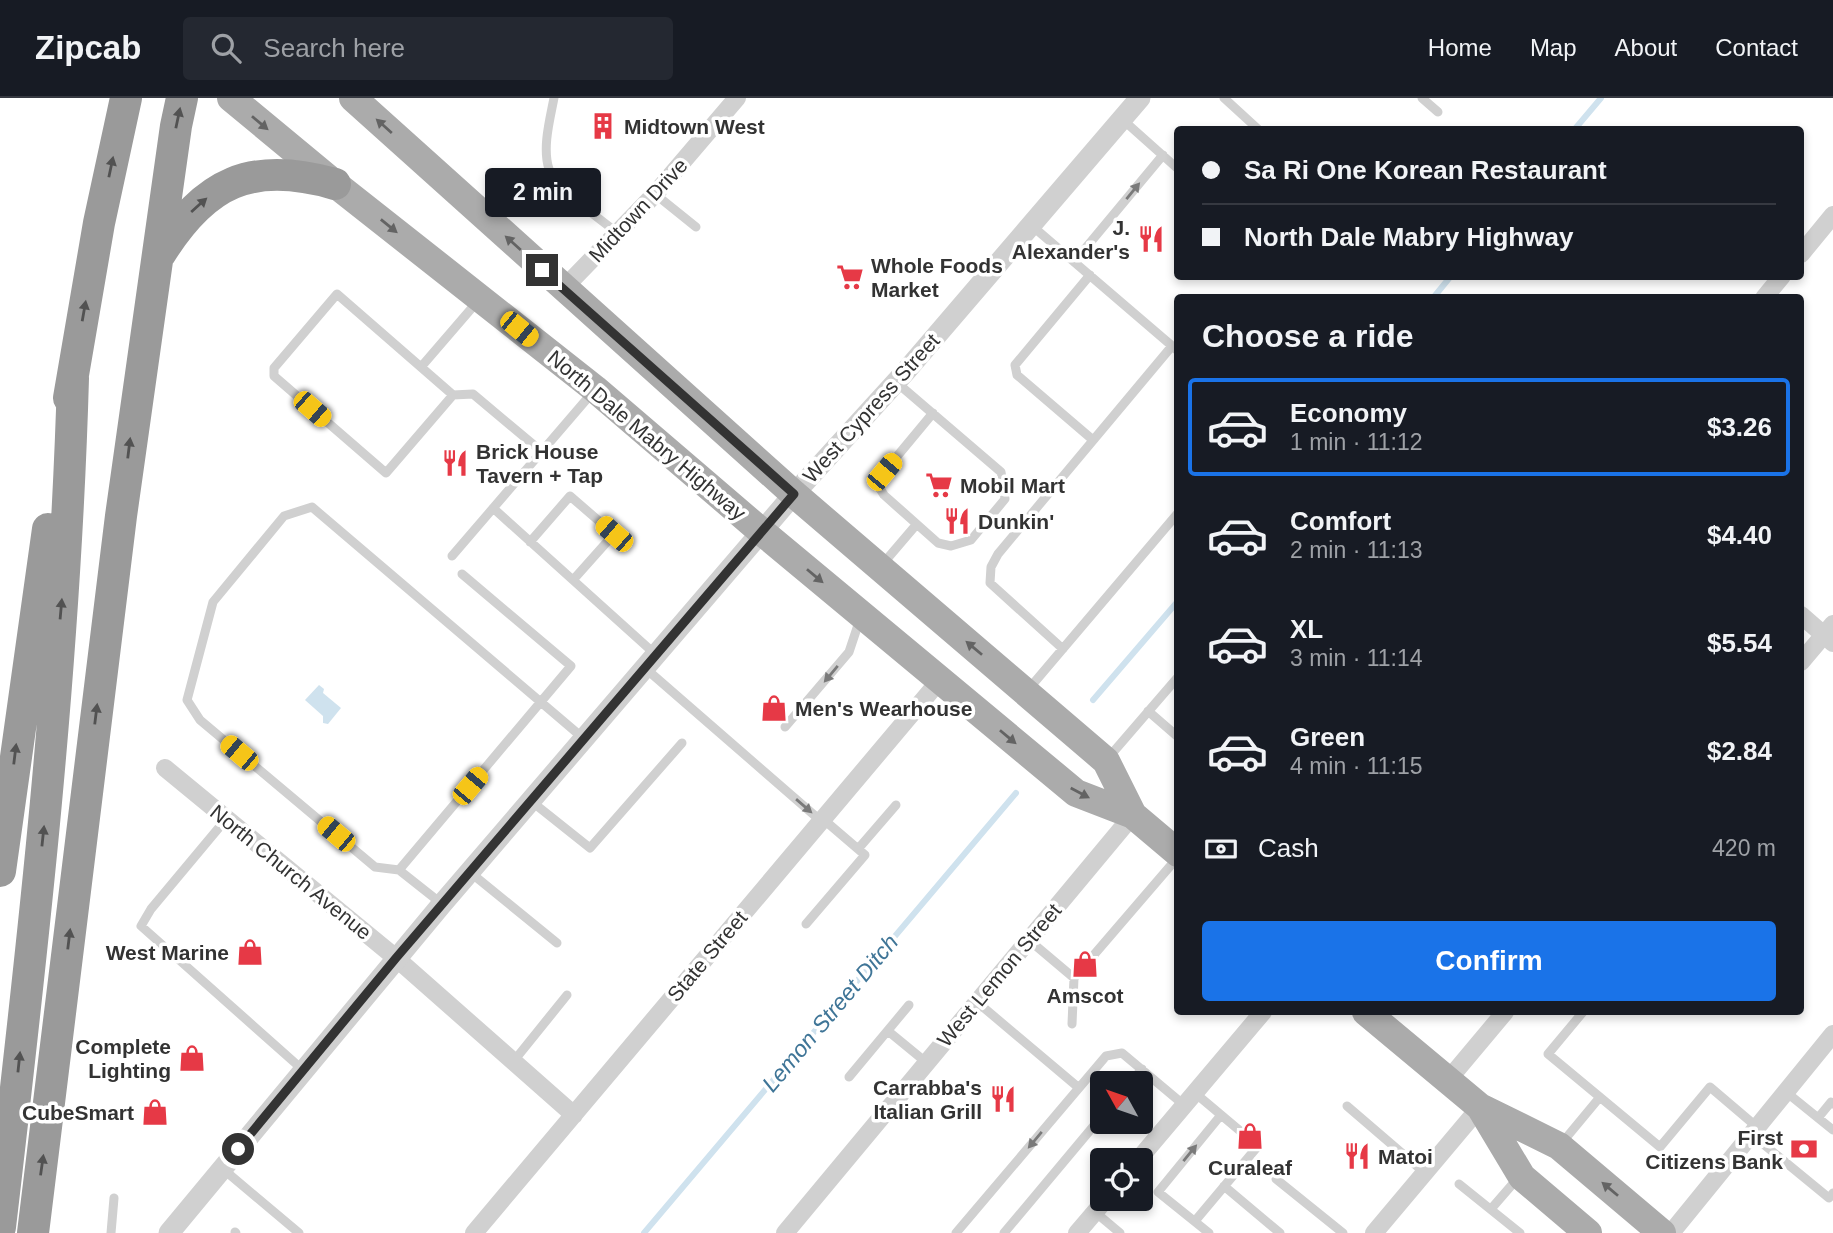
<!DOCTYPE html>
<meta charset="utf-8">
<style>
body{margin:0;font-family:Arial,sans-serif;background:#242831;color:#f1f3f6;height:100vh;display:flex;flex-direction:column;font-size:26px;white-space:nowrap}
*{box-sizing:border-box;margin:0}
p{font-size:23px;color:#9ea1a6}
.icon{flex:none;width:38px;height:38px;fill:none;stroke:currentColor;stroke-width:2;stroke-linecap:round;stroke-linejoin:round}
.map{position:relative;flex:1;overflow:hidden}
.details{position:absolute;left:1174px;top:196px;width:630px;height:721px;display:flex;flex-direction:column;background:#171b24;border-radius:7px;box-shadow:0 4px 10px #0003}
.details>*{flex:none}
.banner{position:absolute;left:1174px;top:28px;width:630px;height:154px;border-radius:7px;box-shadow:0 4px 10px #0003;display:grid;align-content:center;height:154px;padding:0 28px;background:#171b24}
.needle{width:46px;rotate:310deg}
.buttons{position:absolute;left:1090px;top:973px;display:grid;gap:14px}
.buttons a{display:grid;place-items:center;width:63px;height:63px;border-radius:7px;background:#171b24;box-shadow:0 4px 10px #0003;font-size:35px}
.end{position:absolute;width:32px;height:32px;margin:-16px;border:9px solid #333;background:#fff;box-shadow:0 0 0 4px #fff}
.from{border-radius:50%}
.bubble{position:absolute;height:49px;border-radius:7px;background:#171b24;box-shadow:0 4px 10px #0003;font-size:23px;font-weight:700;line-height:49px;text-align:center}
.car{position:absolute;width:21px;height:42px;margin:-21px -10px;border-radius:9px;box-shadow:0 0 5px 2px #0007;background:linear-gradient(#f5c518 24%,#345 0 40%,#f5c518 0 76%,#345 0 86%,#f5c518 0)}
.banner b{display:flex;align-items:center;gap:24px;height:66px;font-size:26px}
.banner b+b{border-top:2px solid #363941}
.banner i{width:18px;height:18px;background:#f1f3f6}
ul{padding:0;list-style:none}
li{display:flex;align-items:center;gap:21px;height:98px;margin:0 14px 10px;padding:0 14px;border:4px solid transparent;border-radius:7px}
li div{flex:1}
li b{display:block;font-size:26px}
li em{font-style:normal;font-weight:700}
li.on{border-color:#1a73e8}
li>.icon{width:63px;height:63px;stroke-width:1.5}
h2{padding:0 28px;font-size:32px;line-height:84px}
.pay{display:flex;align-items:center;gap:18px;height:77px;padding:0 28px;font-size:26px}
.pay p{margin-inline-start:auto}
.cta{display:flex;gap:14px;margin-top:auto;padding:14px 28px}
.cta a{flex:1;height:80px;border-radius:7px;background:#1a73e8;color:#fff;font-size:28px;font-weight:700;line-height:80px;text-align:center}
header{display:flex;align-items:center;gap:42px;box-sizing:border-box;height:98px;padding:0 35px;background:#171b24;border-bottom:2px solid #363941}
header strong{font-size:33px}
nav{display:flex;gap:38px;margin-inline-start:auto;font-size:24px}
.search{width:490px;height:63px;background:#242831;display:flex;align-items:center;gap:18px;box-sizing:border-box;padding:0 24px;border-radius:7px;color:#9ea1a6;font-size:26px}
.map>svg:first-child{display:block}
.water{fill:#cfe2ee}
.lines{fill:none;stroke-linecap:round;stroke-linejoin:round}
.stream{stroke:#cfe2ee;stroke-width:6}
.service{stroke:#d0d0d0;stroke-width:9}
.minor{stroke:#d0d0d0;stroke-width:18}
.tertiary{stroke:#d0d0d0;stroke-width:21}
.primary{stroke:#ababab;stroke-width:28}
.motorway{stroke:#9a9a9a;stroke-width:32}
.oneway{fill:#525252}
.oneway2{fill:#636363}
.oneway3{fill:#7a7a7a}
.route{stroke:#333;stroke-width:9}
.labels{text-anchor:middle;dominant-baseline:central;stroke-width:7;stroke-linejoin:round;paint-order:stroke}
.poi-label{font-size:21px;font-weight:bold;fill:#333;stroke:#fff;text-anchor:start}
.street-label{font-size:21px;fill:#333;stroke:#fff}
.water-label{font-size:23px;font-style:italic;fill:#3f7597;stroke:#fff}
</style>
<header>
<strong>Zipcab</strong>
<div class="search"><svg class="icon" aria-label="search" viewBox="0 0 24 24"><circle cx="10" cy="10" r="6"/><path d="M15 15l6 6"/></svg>Search here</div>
<nav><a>Home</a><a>Map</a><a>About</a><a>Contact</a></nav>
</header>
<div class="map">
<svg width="1833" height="1135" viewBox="0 0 1833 1135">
<rect width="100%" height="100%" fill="#fff"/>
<!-- water -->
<path class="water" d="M319,587L324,591L323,595L341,610L328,626L323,625V618L305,602Z"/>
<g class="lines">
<!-- stream -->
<path class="stream" d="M1574,32L1601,0
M1433,200L1451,178
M1093,602L1178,503
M644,1135L1016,695"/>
<!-- service -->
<path class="service" d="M554,0C550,21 542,50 549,71C556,92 600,120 617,135
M1224,0L1259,32
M1422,0L1438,14
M1122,21L1178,71
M655,96L696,129
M1031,127L1178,253
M1074,164L1163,57
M1090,177L1015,267L1017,277L1093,342
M421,269L477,204
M896,284L1001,374L1005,401L971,442L951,448L938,445L884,397L879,389L884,374L933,315
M453,297L337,196L274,270V278L386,375L453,297L473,296L541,353
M493,410L655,556
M530,444L570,398L614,436L573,482
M452,458L592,295
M881,468L916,427
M1063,551L990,485L991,469L998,456L1172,248
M645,570L821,723
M1027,593L1178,415
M1148,613L1178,639
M785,629L849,554L860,521
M1109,659L1178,579
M531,703L590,750L682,645
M227,720L151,811L141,828L303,972
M858,751L896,707
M399,772L571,568L462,476
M471,775L557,845
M442,806L399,772L375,769L200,622L187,602L213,504L284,418L312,409L583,640
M806,826L865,757L823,721
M1029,842L1074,880
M977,904L1079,990
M1583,914L1548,956L1660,1049L1710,989L1757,1029
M1072,926L1074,880L1178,759
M888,933L927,965
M513,964L567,897
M849,979L909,907
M1130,985L1142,971
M1786,994L1833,1032
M1195,995L1258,1048L1195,1123
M1347,1008L1425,1075
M1818,1020L1831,1004L1833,1006
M1751,1036L1829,1100L1833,1095
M1561,1046L1600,999
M223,1071L299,1135
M1276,1081L1343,1135
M1459,1086L1520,1135
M1224,1088L1280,1135
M1491,1111L1517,1081
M1095,1114L1120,1135
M235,1134L236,1135
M111,1135L114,1100
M956,1135L1106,958L1122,955L1184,1007
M1004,1135L1102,1018
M1209,1135L1158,1094L1221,1017"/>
<!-- minor -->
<path class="minor" d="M1801,156L1833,117
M564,190L655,96L737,0
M1764,200L1782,178
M1801,517L1833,545
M1801,564L1833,526
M165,670L396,860L574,1017
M1448,982L1505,914
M1138,1062L1263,914
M474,1135L940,582
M785,1135L1133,717
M1077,1135L1106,1101
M1374,1135L1480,1009
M1671,1135L1833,936"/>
<!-- tertiary -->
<path class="tertiary" d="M169,1135L442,806L794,396L906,273L1140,0"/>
<!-- primary -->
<path class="primary" d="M231,0L335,86L595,291L762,434L1076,695L1133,717L1178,755
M353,0L794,396L1106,663L1133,717
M1366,914L1480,1009L1559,1048L1662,1135
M1480,1009L1522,1079L1588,1135"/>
<!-- motorway -->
<path class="motorway" d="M160,156C205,84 251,62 335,86
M69,300L99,125L126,0
M0,773L48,431
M0,1129C33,847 65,564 73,280
M33,1135L121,418L176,28L182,0"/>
</g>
<!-- one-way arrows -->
<defs><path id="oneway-solid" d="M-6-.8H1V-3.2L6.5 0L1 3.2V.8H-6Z" transform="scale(1.75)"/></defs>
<g class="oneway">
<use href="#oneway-solid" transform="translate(178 20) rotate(-78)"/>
<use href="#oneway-solid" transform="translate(111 69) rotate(-78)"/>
<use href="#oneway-solid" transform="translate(199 107) rotate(-42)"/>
<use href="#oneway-solid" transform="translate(84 213) rotate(-80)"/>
<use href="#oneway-solid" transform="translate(129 350) rotate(-83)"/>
<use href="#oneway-solid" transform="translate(61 511) rotate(-85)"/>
<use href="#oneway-solid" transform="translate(96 616) rotate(-83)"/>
<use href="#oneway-solid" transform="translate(15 656) rotate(-83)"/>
<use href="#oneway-solid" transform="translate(43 738) rotate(-84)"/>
<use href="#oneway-solid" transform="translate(69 841) rotate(-83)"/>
<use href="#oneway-solid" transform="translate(19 964) rotate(-84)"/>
<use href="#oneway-solid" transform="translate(42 1067) rotate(-82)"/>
</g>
<g class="oneway2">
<use href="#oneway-solid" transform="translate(260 25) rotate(40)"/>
<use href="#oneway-solid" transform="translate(384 28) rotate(-138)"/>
<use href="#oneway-solid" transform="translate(389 128) rotate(39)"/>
<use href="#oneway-solid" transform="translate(513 145) rotate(-138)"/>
<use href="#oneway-solid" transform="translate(815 478) rotate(40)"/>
<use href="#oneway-solid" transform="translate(974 550) rotate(-140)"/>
<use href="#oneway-solid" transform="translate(1008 639) rotate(40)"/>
<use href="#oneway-solid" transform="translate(1080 695) rotate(28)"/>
<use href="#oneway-solid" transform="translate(1610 1091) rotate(-140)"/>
</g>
<g class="oneway3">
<use href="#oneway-solid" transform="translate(1133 93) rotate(-51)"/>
<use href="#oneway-solid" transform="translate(831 576) rotate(130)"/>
<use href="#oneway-solid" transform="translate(804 708) rotate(41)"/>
<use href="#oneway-solid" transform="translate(1035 1042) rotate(130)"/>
<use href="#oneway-solid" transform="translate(1190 1055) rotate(-51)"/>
</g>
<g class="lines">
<!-- route -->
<path class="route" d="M238,1051L396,860L794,396L542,172"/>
</g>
<!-- icons -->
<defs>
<symbol id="building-bare" viewBox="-9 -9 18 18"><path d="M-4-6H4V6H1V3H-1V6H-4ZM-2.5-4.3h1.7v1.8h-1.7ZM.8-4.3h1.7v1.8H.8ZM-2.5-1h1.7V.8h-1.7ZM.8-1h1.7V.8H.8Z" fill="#e63946" stroke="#fff" stroke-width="2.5" paint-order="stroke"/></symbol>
<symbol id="restaurant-bare" viewBox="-9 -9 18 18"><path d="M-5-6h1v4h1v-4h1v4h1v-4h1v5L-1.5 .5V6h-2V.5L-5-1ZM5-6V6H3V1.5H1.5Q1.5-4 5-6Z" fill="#e63946" stroke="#fff" stroke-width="2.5" paint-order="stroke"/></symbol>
<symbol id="supermarket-bare" viewBox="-9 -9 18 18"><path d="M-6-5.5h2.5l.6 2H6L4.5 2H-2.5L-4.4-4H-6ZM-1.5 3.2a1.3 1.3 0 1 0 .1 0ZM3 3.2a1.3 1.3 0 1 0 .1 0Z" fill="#e63946" stroke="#fff" stroke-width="2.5" paint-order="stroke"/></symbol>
<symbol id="shop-bare" viewBox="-9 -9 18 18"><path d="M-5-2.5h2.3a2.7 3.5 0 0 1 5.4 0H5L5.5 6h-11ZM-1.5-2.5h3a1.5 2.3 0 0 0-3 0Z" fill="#e63946" stroke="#fff" stroke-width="2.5" paint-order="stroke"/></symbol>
<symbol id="bank-bare" viewBox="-9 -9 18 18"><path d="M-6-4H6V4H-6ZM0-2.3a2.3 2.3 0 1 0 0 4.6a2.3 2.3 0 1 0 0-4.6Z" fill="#e63946" stroke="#fff" stroke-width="2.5" paint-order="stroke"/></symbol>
</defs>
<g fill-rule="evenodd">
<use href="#building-bare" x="584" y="9" width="38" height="38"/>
<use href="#restaurant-bare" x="1132" y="122" width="38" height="38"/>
<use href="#supermarket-bare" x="831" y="160" width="38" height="38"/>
<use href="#restaurant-bare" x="436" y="346" width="38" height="38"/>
<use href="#supermarket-bare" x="920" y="368" width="38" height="38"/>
<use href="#restaurant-bare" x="938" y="404" width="38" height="38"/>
<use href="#shop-bare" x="755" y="591" width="38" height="38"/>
<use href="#shop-bare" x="231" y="835" width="38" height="38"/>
<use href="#shop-bare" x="1066" y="847" width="38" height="38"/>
<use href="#shop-bare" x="173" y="941" width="38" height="38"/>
<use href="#restaurant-bare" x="984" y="982" width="38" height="38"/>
<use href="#shop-bare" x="136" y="995" width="38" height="38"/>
<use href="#shop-bare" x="1231" y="1019" width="38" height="38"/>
<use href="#bank-bare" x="1785" y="1032" width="38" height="38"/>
<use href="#restaurant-bare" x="1338" y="1039" width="38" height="38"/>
</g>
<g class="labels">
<!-- poi labels -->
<g class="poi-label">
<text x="624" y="28">Midtown West</text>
<text x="1130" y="129" text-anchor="end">J.<tspan x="1130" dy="24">Alexander's</tspan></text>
<text x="871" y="167">Whole Foods<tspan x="871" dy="24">Market</tspan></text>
<text x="476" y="353">Brick House<tspan x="476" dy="24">Tavern + Tap</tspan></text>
<text x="960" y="387">Mobil Mart</text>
<text x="978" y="423">Dunkin'</text>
<text x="795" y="610">Men's Wearhouse</text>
<text x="229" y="854" text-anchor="end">West Marine</text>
<text x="1085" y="897" text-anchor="middle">Amscot</text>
<text x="171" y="948" text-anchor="end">Complete<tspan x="171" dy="24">Lighting</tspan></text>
<text x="982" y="989" text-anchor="end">Carrabba's<tspan x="982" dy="24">Italian Grill</tspan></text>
<text x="134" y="1014" text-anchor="end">CubeSmart</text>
<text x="1783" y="1039" text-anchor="end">First<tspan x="1783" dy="24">Citizens Bank</tspan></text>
<text x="1378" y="1058">Matoi</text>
<text x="1250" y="1069" text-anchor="middle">Curaleaf</text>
</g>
<!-- street labels -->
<g class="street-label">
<text transform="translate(638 112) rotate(-47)">Midtown Drive</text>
<text transform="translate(871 310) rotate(-48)">West Cypress Street</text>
<text transform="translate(647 337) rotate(40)">North Dale Mabry Highway</text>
<text transform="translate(291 774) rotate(39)">North Church Avenue</text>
<text transform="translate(707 858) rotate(-50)">State Street</text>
<text transform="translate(999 877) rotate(-50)">West Lemon Street</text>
</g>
<!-- water labels -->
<g class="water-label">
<text transform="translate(830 915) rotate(-50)">Lemon Street Ditch</text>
</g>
</g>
</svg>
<div class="buttons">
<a><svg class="needle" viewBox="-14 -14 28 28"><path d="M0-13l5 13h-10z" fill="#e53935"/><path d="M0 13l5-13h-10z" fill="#9ea1a6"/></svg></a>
<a><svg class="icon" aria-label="locate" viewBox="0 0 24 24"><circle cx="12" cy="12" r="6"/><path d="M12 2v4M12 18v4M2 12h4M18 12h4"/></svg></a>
</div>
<i class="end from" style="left:238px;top:1051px"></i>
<i class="end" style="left:542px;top:172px"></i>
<div class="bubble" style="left:485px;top:70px;width:116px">2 min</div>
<i class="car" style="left:519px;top:231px;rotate:129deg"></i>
<i class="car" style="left:312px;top:311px;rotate:131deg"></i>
<i class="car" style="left:884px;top:374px;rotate:40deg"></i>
<i class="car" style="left:614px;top:436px;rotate:311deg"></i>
<i class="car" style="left:239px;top:655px;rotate:310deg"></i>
<i class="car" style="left:470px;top:688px;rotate:40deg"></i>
<i class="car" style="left:336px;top:736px;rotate:310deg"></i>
<div class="banner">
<b><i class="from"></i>Sa Ri One Korean Restaurant</b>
<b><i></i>North Dale Mabry Highway</b>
</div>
<section class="details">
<h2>Choose a ride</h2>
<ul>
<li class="on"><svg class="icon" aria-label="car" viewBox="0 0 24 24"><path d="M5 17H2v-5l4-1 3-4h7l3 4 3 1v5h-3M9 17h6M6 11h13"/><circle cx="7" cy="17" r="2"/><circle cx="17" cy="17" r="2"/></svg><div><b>Economy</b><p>1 min · 11:12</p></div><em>$3.26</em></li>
<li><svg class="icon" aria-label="car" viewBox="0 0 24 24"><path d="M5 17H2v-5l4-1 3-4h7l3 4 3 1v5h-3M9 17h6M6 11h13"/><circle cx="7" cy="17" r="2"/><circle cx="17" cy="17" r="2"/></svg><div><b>Comfort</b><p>2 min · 11:13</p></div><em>$4.40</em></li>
<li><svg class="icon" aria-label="car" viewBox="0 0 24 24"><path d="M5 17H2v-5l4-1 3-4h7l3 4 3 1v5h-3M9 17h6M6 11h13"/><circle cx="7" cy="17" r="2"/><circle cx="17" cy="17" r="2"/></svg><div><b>XL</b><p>3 min · 11:14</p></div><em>$5.54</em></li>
<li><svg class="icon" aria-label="car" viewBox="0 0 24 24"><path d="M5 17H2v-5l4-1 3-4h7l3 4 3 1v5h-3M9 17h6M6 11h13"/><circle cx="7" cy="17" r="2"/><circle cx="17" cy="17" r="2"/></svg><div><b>Green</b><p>4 min · 11:15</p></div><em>$2.84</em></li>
</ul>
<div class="pay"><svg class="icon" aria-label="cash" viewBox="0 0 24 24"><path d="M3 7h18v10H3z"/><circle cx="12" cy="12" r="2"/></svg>Cash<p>420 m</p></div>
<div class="cta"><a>Confirm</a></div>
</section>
</div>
